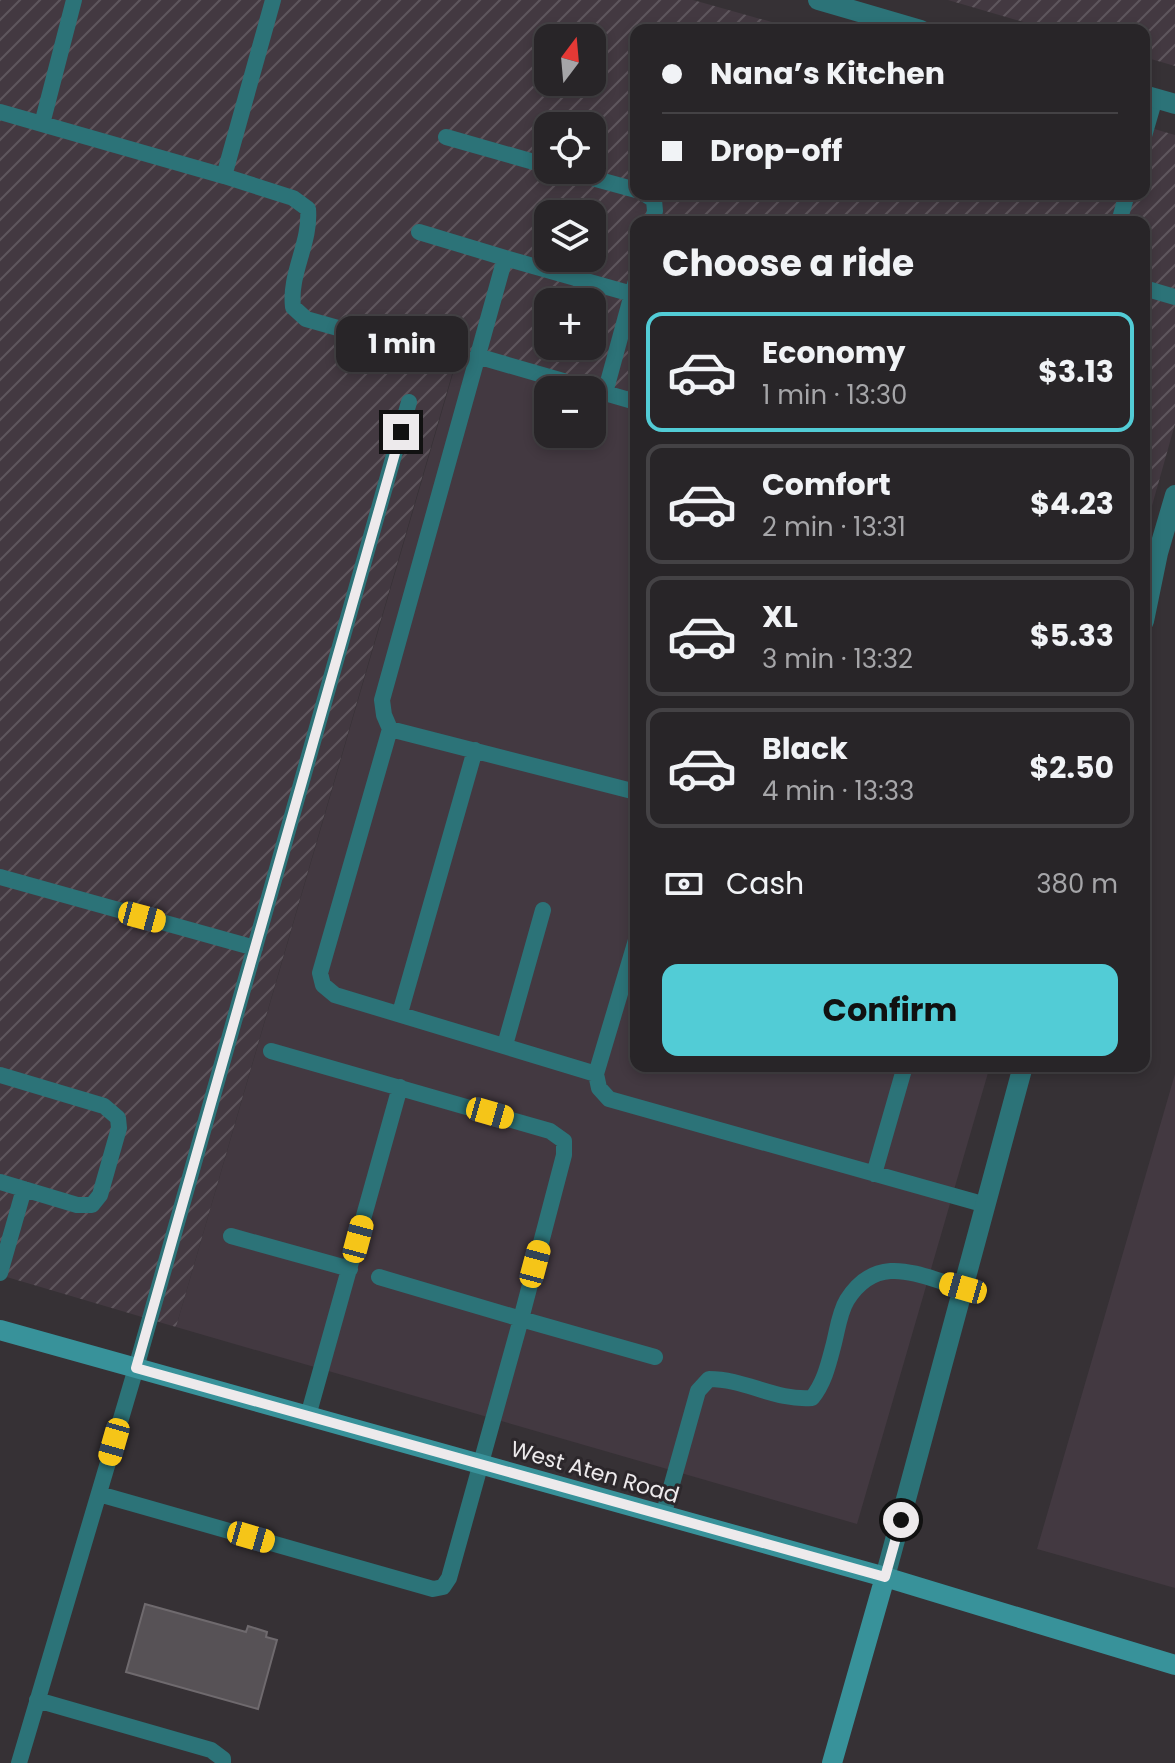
<!DOCTYPE html>
<meta charset="utf-8">
<style>
body{margin:0;font-family:Poppins,sans-serif;background:#302d30;color:#f1f3f6;height:100vh;display:flex;flex-direction:column;font-size:30px;white-space:nowrap}
*{box-sizing:border-box;margin:0}
p{font-size:26px;color:#a5a5a8}
.icon{flex:none;width:44px;height:44px;fill:none;stroke:currentColor;stroke-width:2;stroke-linecap:round;stroke-linejoin:round}
.map{position:relative;flex:1;overflow:hidden}
.details{position:absolute;left:630px;top:216px;width:520px;height:856px;display:flex;flex-direction:column;background:#282528;border-radius:16px;box-shadow:0 4px 12px #0003,0 0 0 2px #444245}
.details>*{flex:none}
.banner{position:absolute;left:630px;top:24px;width:520px;height:176px;border-radius:16px;box-shadow:0 4px 12px #0003,0 0 0 2px #444245;display:grid;align-content:center;height:176px;padding:0 32px;background:#282528}
.needle{width:52px;rotate:16deg}
.buttons{position:absolute;left:534px;top:24px;display:grid;gap:16px}
.buttons a{display:grid;place-items:center;width:72px;height:72px;border-radius:16px;background:#282528;box-shadow:0 4px 12px #0003,0 0 0 2px #444245;font-size:40px}
.end{position:absolute;width:36px;height:36px;margin:-18px;border:10px solid #edeaec;background:#111;box-shadow:0 0 0 4px #111}
.from{border-radius:50%}
.bubble{position:absolute;height:56px;border-radius:16px;background:#282528;box-shadow:0 4px 12px #0003,0 0 0 2px #444245;font-size:26px;font-weight:700;line-height:56px;text-align:center}
.car{position:absolute;width:24px;height:48px;margin:-24px -12px;border-radius:10px;box-shadow:0 0 6px 2px #0007;background:linear-gradient(#f5c518 24%,#345 0 40%,#f5c518 0 76%,#345 0 86%,#f5c518 0)}
.banner b{display:flex;align-items:center;gap:28px;height:76px;font-size:30px}
.banner b+b{border-top:2px solid #444245}
.banner i{width:20px;height:20px;background:#f1f3f6}
ul{padding:0;list-style:none}
li{display:flex;align-items:center;gap:24px;height:120px;margin:0 16px 12px;padding:0 16px;border:4px solid #444245;border-radius:16px}
li div{flex:1}
li b{display:block;font-size:30px}
li em{font-style:normal;font-weight:700}
li.selected{border-color:#52ccd6}
li>.icon{width:72px;height:72px;stroke-width:1.5}
h2{padding:0 32px;font-size:36px;line-height:96px}
.pay{display:flex;align-items:center;gap:20px;height:88px;padding:0 32px;font-size:30px}
.pay p{margin-inline-start:auto}
.action{display:flex;gap:16px;margin-top:auto;padding:16px 32px}
.action a{flex:1;height:92px;border-radius:16px;background:#52ccd6;color:#111;font-size:32px;font-weight:700;line-height:92px;text-align:center}
.map>svg:first-child{display:block}
.built{fill:#433941}
.industrial{fill:url(#industrial-furrows);fill-rule:evenodd}
.building{fill:#575256;stroke:#6f6a6e;stroke-width:2}
.lines{fill:none;stroke-linecap:round;stroke-linejoin:round}
.lane{stroke:#2c7378;stroke-width:16}
.street{stroke:#2c7378;stroke-width:20}
.secondary{stroke:#38929a;stroke-width:20}
.route{stroke:#edeaec;stroke-width:10}
.labels{text-anchor:middle;dominant-baseline:central;stroke-width:6;stroke-linejoin:round;paint-order:stroke}
.street-label{font-size:22px;fill:#edeaec;stroke:#2c272b}
</style>
<div class="map">
<svg width="1175" height="1763" viewBox="0 0 1175 1763">
<defs>
<pattern id="industrial-furrows" width="10" height="10" patternUnits="userSpaceOnUse" patternTransform="scale(2)"><rect width="10" height="10" fill="#433941"/><path d="M-1 1l2-2M0 10L10 0M9 11l2-2" fill="none" stroke="#5e565d"/></pattern>
</defs>
<rect width="100%" height="100%" fill="#363135"/>
<!-- built -->
<path class="built" d="M458,356L574,390H548V434H592V395L636,408V1066H990L857,1524L176,1327Z
M1175,1074V1588L1037,1549Z"/>
<!-- industrial -->
<path class="industrial" d="M0,0H693L800,30H636V194H1144V126L1175,135V424L1144,534V222H636V408L457,357L176,1327L0,1275ZM548,38H592V82H548ZM548,126H592V170H548ZM548,214H592V258H548ZM548,302H592V346H548Z
M948,0H1175V66L1144,57V30H1051Z"/>
<!-- building -->
<path class="building" d="M145,1604L246,1632L248,1626L267,1632L266,1637L277,1640L258,1709L126,1672Z"/>
<g class="lines">
<!-- lane -->
<path class="lane" d="M0,112L42,124L74,0
M42,124L224,176L273,0
M1144,136L1155,98
M446,137L548,166
M563,170L636,190
M224,176L293,198L308,209C311,243 289,273 293,307L306,319L423,352
M645,194L654,200L655,211L652,222
M1119,222L1127,194
M505,258L632,294L636,281
M1144,288L1175,297
M477,356L636,402
M605,393L632,294
M390,729L384,715L382,700L505,258L419,232
M0,877L255,948
M636,940L596,1074L599,1088L609,1099L986,1205
M400,1013L475,750
M505,1045L543,910
M271,1051L550,1131L564,1141V1155L521,1319L379,1277
M596,1074L335,995L323,985L320,973L390,729L636,792
M0,1075L104,1106L118,1118L119,1128L100,1195L92,1205H77L0,1182
M874,1174L905,1066
M231,1236L350,1269
M0,1273L24,1189
M308,1416L400,1087
M99,1494L433,1589L443,1587L449,1578L521,1319L655,1357
M663,1516L698,1391L709,1379C745,1379 776,1401 812,1398C824,1383 828,1366 833,1347C837,1333 839,1313 847,1300C878,1251 919,1276 963,1288
M37,1700L211,1750L223,1759V1763
M19,1763L136,1368L409,402"/>
<!-- street -->
<path class="street" d="M818,0L921,30
M1144,95L1175,104
M1144,621L1158,553L1175,495
M885,1577L1023,1066"/>
<!-- secondary -->
<path class="secondary" d="M0,1330L885,1577L1175,1665
M832,1763L885,1577"/>
</g>
<g class="lines">
<!-- route -->
<path class="route" d="M401,432L136,1368L885,1577L901,1520"/>
</g>
<g class="labels">
<!-- street labels -->
<g class="street-label">
<text transform="translate(595 1472) rotate(16)">West Aten Road</text>
</g>
</g>
</svg>
<div class="buttons">
<a><svg class="needle" viewBox="-14 -14 28 28"><path d="M0-13l5 13h-10z" fill="#e53935"/><path d="M0 13l5-13h-10z" fill="#a5a5a8"/></svg></a>
<a><svg class="icon" aria-label="locate" viewBox="0 0 24 24"><circle cx="12" cy="12" r="6"/><path d="M12 2v4M12 18v4M2 12h4M18 12h4"/></svg></a>
<a><svg class="icon" aria-label="layers" viewBox="0 0 24 24"><path d="M12 4l9 5-9 5-9-5zM3 14l9 5 9-5"/></svg></a>
<a>+</a>
<a>−</a>
</div>
<i class="end from" style="left:901px;top:1520px"></i>
<i class="end" style="left:401px;top:432px"></i>
<div class="bubble" style="left:336px;top:316px;width:132px">1 min</div>
<i class="car" style="left:142px;top:917px;rotate:105deg"></i>
<i class="car" style="left:490px;top:1113px;rotate:106deg"></i>
<i class="car" style="left:358px;top:1239px;rotate:15deg"></i>
<i class="car" style="left:535px;top:1264px;rotate:15deg"></i>
<i class="car" style="left:963px;top:1288px;rotate:286deg"></i>
<i class="car" style="left:114px;top:1442px;rotate:196deg"></i>
<i class="car" style="left:251px;top:1537px;rotate:106deg"></i>
<div class="banner">
<b><i class="from"></i>Nana’s Kitchen</b>
<b><i></i>Drop-off</b>
</div>
<section class="details">
<h2>Choose a ride</h2>
<ul>
<li class="selected"><svg class="icon" aria-label="car" viewBox="0 0 24 24"><path d="M5 17H2v-5l4-1 3-4h7l3 4 3 1v5h-3M9 17h6M6 11h13"/><circle cx="7" cy="17" r="2"/><circle cx="17" cy="17" r="2"/></svg><div><b>Economy</b><p>1 min · 13:30</p></div><em>$3.13</em></li>
<li><svg class="icon" aria-label="car" viewBox="0 0 24 24"><path d="M5 17H2v-5l4-1 3-4h7l3 4 3 1v5h-3M9 17h6M6 11h13"/><circle cx="7" cy="17" r="2"/><circle cx="17" cy="17" r="2"/></svg><div><b>Comfort</b><p>2 min · 13:31</p></div><em>$4.23</em></li>
<li><svg class="icon" aria-label="car" viewBox="0 0 24 24"><path d="M5 17H2v-5l4-1 3-4h7l3 4 3 1v5h-3M9 17h6M6 11h13"/><circle cx="7" cy="17" r="2"/><circle cx="17" cy="17" r="2"/></svg><div><b>XL</b><p>3 min · 13:32</p></div><em>$5.33</em></li>
<li><svg class="icon" aria-label="car" viewBox="0 0 24 24"><path d="M5 17H2v-5l4-1 3-4h7l3 4 3 1v5h-3M9 17h6M6 11h13"/><circle cx="7" cy="17" r="2"/><circle cx="17" cy="17" r="2"/></svg><div><b>Black</b><p>4 min · 13:33</p></div><em>$2.50</em></li>
</ul>
<div class="pay"><svg class="icon" aria-label="cash" viewBox="0 0 24 24"><path d="M3 7h18v10H3z"/><circle cx="12" cy="12" r="2"/></svg>Cash<p>380 m</p></div>
<div class="action"><a>Confirm</a></div>
</section>
</div>
